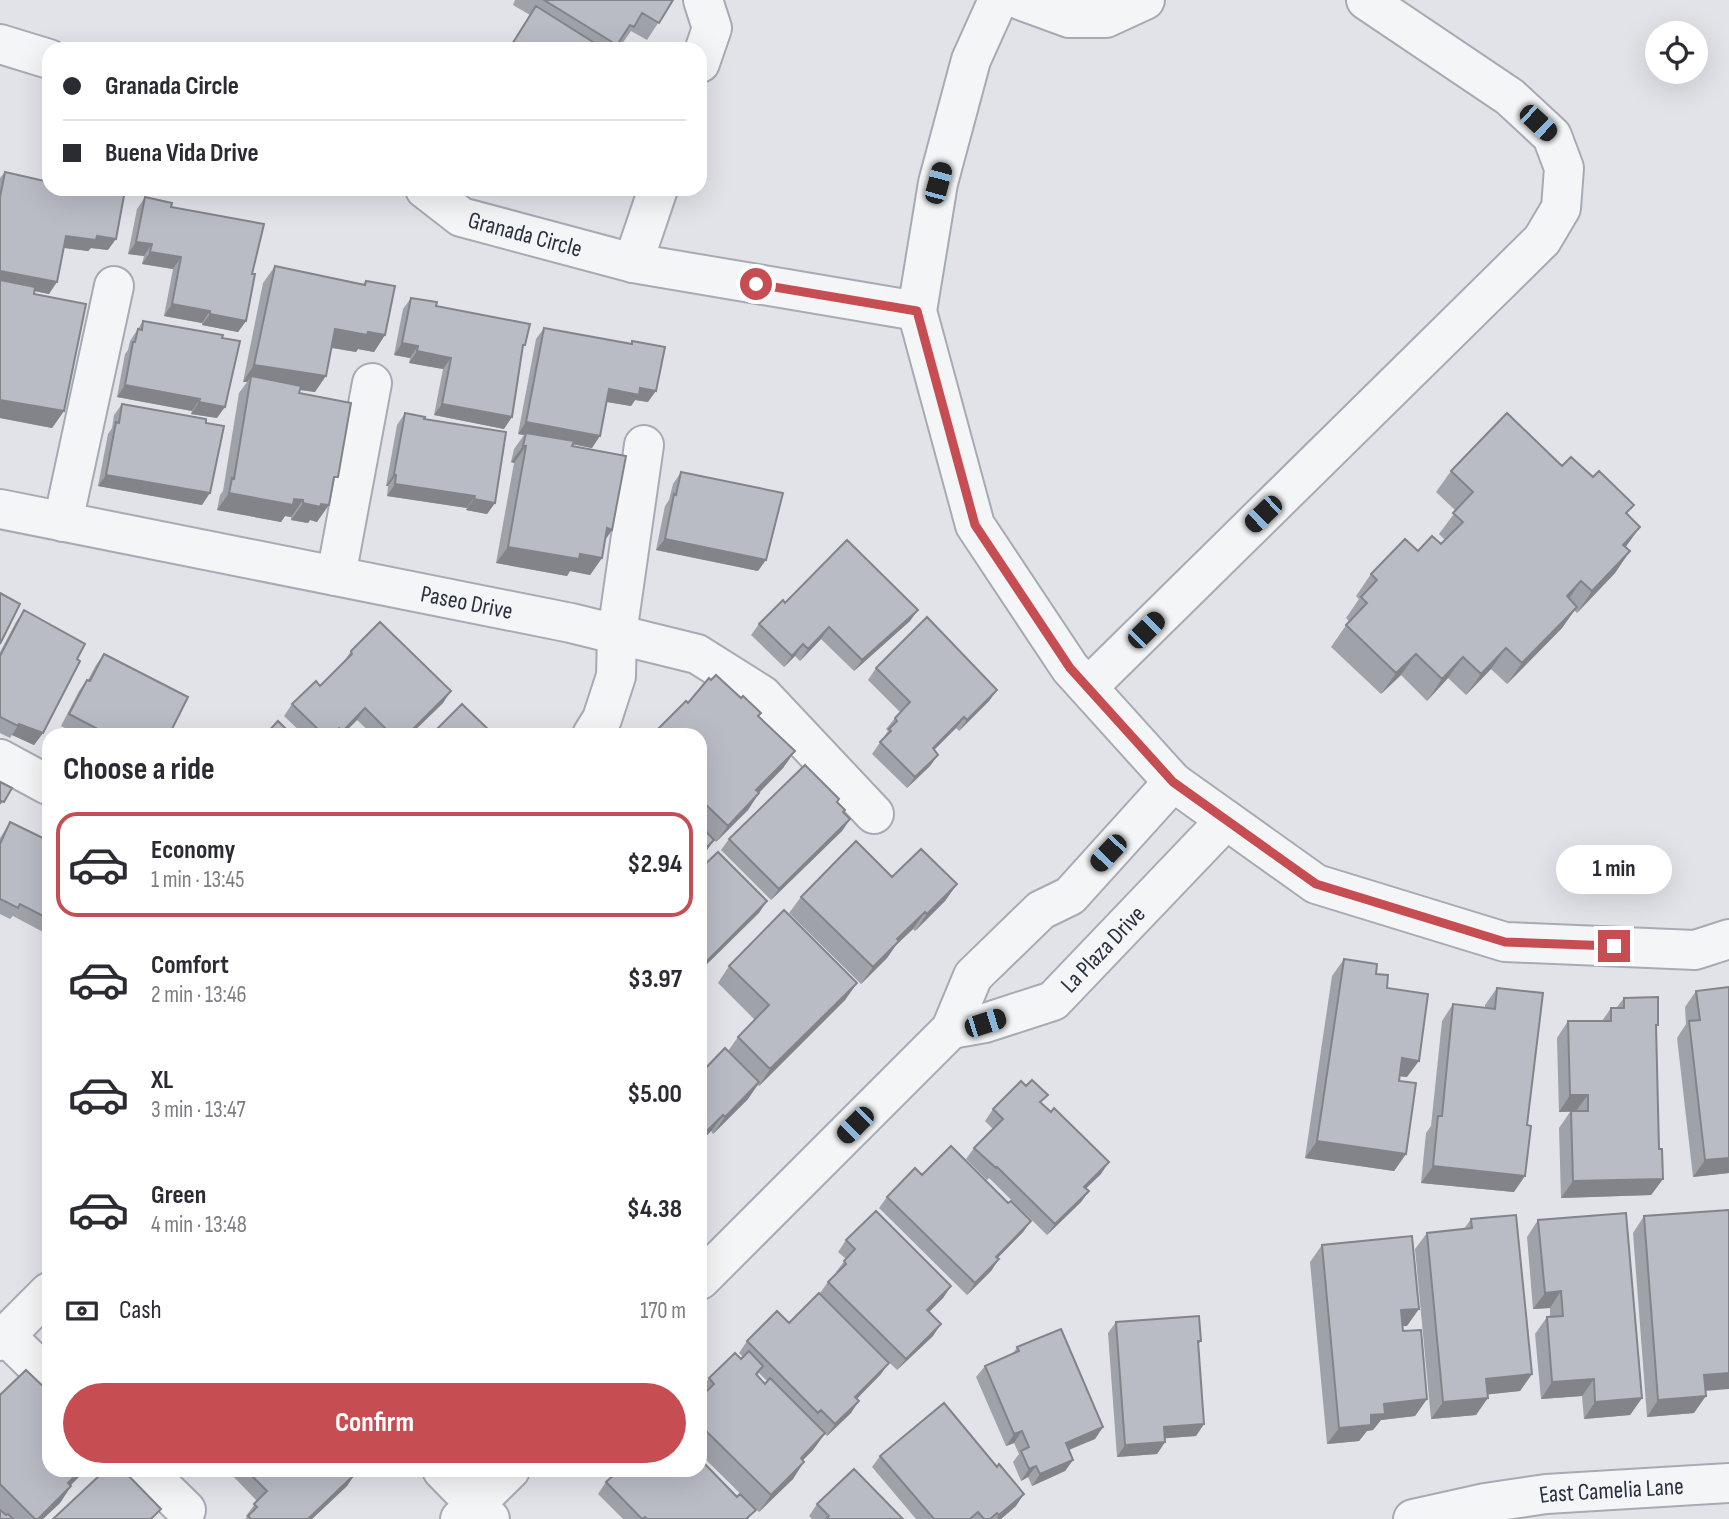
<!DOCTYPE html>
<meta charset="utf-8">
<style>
body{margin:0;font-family:"Sofia Sans Condensed",sans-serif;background:#f2f2f3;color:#2b2b33;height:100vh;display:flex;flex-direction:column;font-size:26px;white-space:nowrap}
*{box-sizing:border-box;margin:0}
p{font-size:23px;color:#7c7c81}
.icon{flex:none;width:38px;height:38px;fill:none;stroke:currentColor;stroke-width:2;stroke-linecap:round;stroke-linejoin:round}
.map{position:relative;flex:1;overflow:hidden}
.drawer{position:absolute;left:42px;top:728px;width:665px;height:749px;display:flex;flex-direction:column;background:#fff;border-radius:21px;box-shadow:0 7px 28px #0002}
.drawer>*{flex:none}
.banner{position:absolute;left:42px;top:42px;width:665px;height:154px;border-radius:21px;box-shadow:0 7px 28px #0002;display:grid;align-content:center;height:154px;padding:0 21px;background:#fff}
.controls{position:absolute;left:1645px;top:21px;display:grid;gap:14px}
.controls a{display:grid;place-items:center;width:63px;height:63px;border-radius:50%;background:#fff;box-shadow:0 7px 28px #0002;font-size:35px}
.end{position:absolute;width:32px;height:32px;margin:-16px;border:9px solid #c64e53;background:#fff;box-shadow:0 0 0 4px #fff}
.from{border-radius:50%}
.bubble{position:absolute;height:49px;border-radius:24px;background:#fff;box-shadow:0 7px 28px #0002;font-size:23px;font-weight:700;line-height:49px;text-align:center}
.car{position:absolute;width:21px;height:42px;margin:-21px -10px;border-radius:9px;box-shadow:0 0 5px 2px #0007;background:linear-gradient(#222 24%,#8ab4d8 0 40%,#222 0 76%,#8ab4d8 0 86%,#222 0)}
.banner b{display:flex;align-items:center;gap:24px;height:66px;font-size:26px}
.banner b+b{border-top:2px solid #e1e1e2}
.banner i{width:18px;height:18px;background:#2b2b33}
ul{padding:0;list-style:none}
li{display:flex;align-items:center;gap:21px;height:105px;margin:0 14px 10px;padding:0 7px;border:4px solid transparent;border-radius:21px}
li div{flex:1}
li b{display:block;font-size:26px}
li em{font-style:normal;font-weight:700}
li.selected{border-color:#c64e53}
li>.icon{width:63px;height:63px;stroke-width:1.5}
h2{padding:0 21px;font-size:32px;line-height:84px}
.pay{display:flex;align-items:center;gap:18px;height:77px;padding:0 21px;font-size:26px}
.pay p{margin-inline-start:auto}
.action{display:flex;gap:14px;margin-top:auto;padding:14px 21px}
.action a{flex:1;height:80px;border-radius:42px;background:#c64e53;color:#fff;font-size:28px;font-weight:700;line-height:80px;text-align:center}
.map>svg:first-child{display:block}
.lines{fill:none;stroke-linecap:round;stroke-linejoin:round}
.minor-casing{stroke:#a6aab3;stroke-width:42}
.minor{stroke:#f4f5f7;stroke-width:38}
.wall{fill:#9fa2a9;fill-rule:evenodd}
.shaded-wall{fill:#82848a}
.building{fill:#b9bcc5;stroke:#82848a;stroke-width:2}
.route{stroke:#c64e53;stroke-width:9}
.labels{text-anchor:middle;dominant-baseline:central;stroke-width:6;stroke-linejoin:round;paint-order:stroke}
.street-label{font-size:24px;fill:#2a3040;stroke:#f1f2f6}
</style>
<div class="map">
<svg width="1729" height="1519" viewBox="0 0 1729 1519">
<rect width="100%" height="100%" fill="#e1e3e9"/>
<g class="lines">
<defs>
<g id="minor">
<path d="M998,0L971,60L938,183L917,311L975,525L1070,668L1173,782L1316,884L1505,942L1695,950L1729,939"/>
<path d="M1020,0L1069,18H1106L1145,0"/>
<path d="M0,44L49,59"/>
<path d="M700,63L712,28L703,0"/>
<path id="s1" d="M425,189L461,217L633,263L917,311"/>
<path d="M633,263L658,189"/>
<path id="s2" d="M0,509L571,623L697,654L762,695L874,814"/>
<path d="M63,522L114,286"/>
<path d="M336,576L372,383"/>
<path d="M1088,687L1542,240L1561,208L1564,168L1552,136L1510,97L1366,0"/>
<path d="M592,735L602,719L616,676L617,634L644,445"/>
<path d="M0,759L48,785"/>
<path id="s3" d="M951,1029L985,1023L1053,1001L1226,820"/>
<path d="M700,1280L951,1029L973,976L1041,910L1070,896L1173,782"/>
<path d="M6,1336L49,1378"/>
<path d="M0,1341L49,1292"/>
<path d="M145,1470L186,1510"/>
<path d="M442,1470L490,1519"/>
<path d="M460,1519L510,1470"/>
<path id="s4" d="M1413,1519L1485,1503L1546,1494L1729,1483"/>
</g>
</defs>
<!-- minor casing -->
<use href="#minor" class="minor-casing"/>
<!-- minor -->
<use href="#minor" class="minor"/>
</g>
<!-- wall -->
<path class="wall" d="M515,0H673L647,40L631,31L622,44L619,42L614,49H508L530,15L513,5Z
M5,172L87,190L88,189H117L108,250L91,248L88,251L64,248L49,294L35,291L34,294L64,411L52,428L0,418V178Z
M145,197L171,207L252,274L246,321L238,332L202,325V323L164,316L173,269L142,264L144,256L128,254L137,209Z
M275,266L363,284L366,281L385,335L374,352L358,349L356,352L331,348L315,392L300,390L299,393L333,485L317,522L310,520L308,523L291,520V517L285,516L281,522L217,510L220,495L223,491L239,393L247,382H243L263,283Z
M411,298L436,306L522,349L504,429L434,415L443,369L409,363L410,358L394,355L403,309Z
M143,321L217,418L191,414L192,411L117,397L125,354L128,350L130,341Z
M544,328L630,344L632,341L648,402L635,400L631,406L607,402L592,448L573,444L572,446L612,530L605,540L602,558L590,575L570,571L567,576L496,563L514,463L511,462L514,449L524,435L518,434L536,339Z
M122,404L202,505L98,486L108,434L112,428L114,415Z
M405,413L424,419L495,503L487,514L466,510L467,508L387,496L388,486H386L397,425Z
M1562,466L1628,514L1626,548L1630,551L1615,573L1577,613L1574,610L1562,628L1507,684L1491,669L1466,695L1448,678L1427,701L1401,675L1381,694L1331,647L1349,621L1346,618L1359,599L1356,596L1371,574L1418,551L1441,544L1445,540L1439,534L1456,511L1436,492L1451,471Z
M681,472L758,571L656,550L665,506L669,500L673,484Z
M785,603L910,621L854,671L821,639L800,661L795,656L784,667L751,635L759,624Z
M24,610L77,659L43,733L34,745L12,735L10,738L0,733V652L16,622Z
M351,651L443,703L410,735H373L357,720L342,735H304L284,716L292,704L320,686L343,663Z
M104,654L169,735H78L61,726L79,691L87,680H88L96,665Z
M876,668L997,690L989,701L959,731L956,728L934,750L938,755L930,766L907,788L872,754L888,731L886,729L895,718L900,712L868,680Z
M688,703L758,716L795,751L783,768L759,793L748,810L716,842L714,840L700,859V735Z
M837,802L843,813L850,819L842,831L771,900L721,850L729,839Z
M10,822L49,841V939L42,936L43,932L13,916L10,919L0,914V838Z
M892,877L957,884L945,901L915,931L913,929L896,945L887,958L861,984L789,913L801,897Z
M1344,959L1376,974L1387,988L1407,1077L1399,1076V1081L1406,1154L1394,1171L1305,1158L1332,976Z
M729,966L857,983L845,1000L759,1086L758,1085L748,1099L713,1134L711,1131L700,1143L728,1051L738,1037L755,1020L718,983Z
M1497,988L1514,1192L1421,1183L1426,1133L1431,1126L1442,1021L1453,1004L1485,1008V1005Z
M1696,991L1729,1173L1693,1177L1677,1038L1686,1024L1685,1007Z
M1624,998L1656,1029L1659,1149L1663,1179L1651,1195L1561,1198L1559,1128L1570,1112H1559L1557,1038L1568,1021H1602L1611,1008H1616Z
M1042,1103L1101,1174L1086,1188L1089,1191L1081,1202L1047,1235L989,1178L987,1180L966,1159L974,1148L993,1129L985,1121L993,1109Z
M922,1175L1008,1203L1031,1221L1023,1232L997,1258L999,1259L991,1271L967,1295L879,1208L887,1197Z
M1644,1216L1705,1391L1694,1413L1647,1417L1633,1233Z
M1471,1219L1532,1374L1520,1391L1488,1394L1476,1415L1431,1419L1415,1249L1427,1233L1464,1229Z
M1538,1220L1642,1398L1630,1415L1584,1419L1582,1396L1541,1399L1535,1334L1547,1317H1550V1308L1533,1309L1527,1237Z
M846,1240L951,1286L943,1298L929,1312L933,1336L897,1370L820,1293L828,1282L837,1274L836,1272L846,1259L838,1252Z
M1322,1245L1407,1326H1403V1331L1427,1399L1415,1416L1381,1420L1373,1430L1367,1431L1359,1441L1327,1444L1310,1262Z
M1116,1322L1201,1341L1198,1345L1204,1424L1196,1436L1165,1438V1442L1157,1454L1117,1457L1108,1333Z
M789,1323L881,1374L856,1399L851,1413L827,1436L825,1434L813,1450L803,1460L793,1479L759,1512L700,1454V1392L709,1378L741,1359L743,1357L739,1353L747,1341ZM759,1373L767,1381L765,1384L757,1375Z
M1017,1347L1103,1427L1095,1439L1069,1450L1073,1460L1065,1471L1032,1486L1028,1477L1021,1481L1013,1462L1019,1454L1014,1443L1006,1446L976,1377L985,1366L1013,1354Z
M0,1395L86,1470L70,1485L71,1486L60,1503L43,1519H0Z
M880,1456L1016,1506L1001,1519H916L872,1467Z
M192,1470H206L199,1477Z
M230,1470H350L355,1474L347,1486L312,1519H245L247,1517L246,1516L257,1501L229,1472Z
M606,1482L737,1497L749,1519H623L598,1494Z
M817,1504L903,1519H812L809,1516Z"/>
<!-- shaded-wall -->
<path class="shaded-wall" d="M66,236H97L116,239L108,250L91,248L88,251L58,247Z
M136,242L152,244L144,256L128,254Z
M150,252L181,257L173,269L142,264Z
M0,271L57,282L49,294L0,284Z
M172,304L210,311L202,323L164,316Z
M210,314L246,321L238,332L202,325Z
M335,329L368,332L385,335L374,352L358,349L356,352L323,346Z
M402,343L418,346L410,358L394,355Z
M417,351L451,358L443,369L409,363Z
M254,365L326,376L315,392L250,383L251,376L247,382H243Z
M125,385L200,399L192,411L117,397Z
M640,388L656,391L648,402L635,400L631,406L601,401L609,389Z
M0,400L64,411L52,428L0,418Z
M199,402L225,407L217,418L191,414Z
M442,404L512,417L504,429L434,415Z
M526,422L600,436L592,448L525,435L526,433L524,435L518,434Z
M523,446H526L514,463L511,462Z
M394,474L396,475L388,486H386Z
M106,475L210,493L202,505L98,486Z
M395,484L475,496L467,508L387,496Z
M229,493L294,499L303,500L291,517L285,516L281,522L217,510Z
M474,499L495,503L487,514L466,510Z
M303,503L321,504L329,505L317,522L310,520L308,523L291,520Z
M1640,527L1625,548L1623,545Z
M607,528L612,530L601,546Z
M665,539L766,560L758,571L656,550Z
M508,547L580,554L602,558L590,575L570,571L567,576L496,563Z
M1630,551L1615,573L1577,613L1592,591Z
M1581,581L1566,603L1567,596Z
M1577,607L1562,628L1507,684L1522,663Z
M918,610L910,621L854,671L862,660Z
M829,627L821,639L800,661L808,649Z
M803,644L795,656L784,667L792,656Z
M1506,648L1491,669L1466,695L1481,674Z
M1416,654L1401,675L1381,694L1396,673Z
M1463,657L1448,678L1427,701L1442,679Z
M997,690L989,701L959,731L967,720Z
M451,691L443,703L410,735H407Z
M365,708L357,720L342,735H340Z
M964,717L956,728L924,760L933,748Z
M19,724L43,733L34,745L12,735Z
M795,751L783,768L745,807L756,790Z
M938,755L930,766L907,788L915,777Z
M759,793L748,810L716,842L728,826Z
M850,819L842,831L771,900L779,889Z
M714,840L703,856L700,859V854Z
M957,884L945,901L915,931L927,914Z
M767,901L759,913L700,971V968Z
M925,912L913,929L896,945L887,958L861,984L873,967L897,939Z
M857,983L845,1000L759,1086L770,1069Z
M1402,1058L1419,1061L1407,1077L1390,1075Z
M759,1082L748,1099L713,1134L725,1117Z
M1570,1095H1588L1576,1111L1559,1112Z
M723,1115L711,1131L700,1143V1138Z
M1317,1141L1406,1154L1394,1171L1305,1158Z
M1729,1158V1173L1693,1177L1705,1160Z
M1109,1162L1101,1174L1076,1198L1084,1187Z
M1433,1166L1525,1176L1514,1192L1421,1183Z
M1663,1179L1651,1195L1561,1198L1573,1181Z
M1089,1191L1081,1202L1047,1235L1055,1224Z
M1031,1221L1023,1232L987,1269L996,1257Z
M999,1259L991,1271L967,1295L975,1283Z
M951,1286L943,1298L919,1322L927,1310Z
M1561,1291L1550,1308L1533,1309L1545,1293Z
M1419,1309L1407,1326L1389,1327L1401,1310Z
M941,1324L933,1336L897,1370L906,1359Z
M889,1363L881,1374L847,1409L855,1397Z
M1729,1373V1389L1692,1392L1704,1375Z
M1532,1374L1520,1391L1474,1396L1486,1379Z
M1594,1379L1582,1396L1541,1399L1552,1382Z
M1706,1396L1694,1413L1647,1417L1658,1400Z
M1488,1398L1476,1415L1431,1419L1443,1402Z
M1642,1398L1630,1415L1584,1419L1595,1402Z
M1427,1399L1415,1416L1381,1420L1373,1430L1367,1431L1359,1441L1327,1444L1339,1428L1371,1415L1384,1404Z
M859,1401L851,1413L827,1436L835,1424Z
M1204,1424L1196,1436L1156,1439L1164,1427Z
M1103,1427L1095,1439L1058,1454L1066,1443Z
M1022,1431L1014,1443L1006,1446L1014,1434Z
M825,1433L813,1450L789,1474L801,1458Z
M1165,1442L1157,1454L1117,1457L1125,1445Z
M1073,1460L1065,1471L1032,1486L1040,1474Z
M804,1462L793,1479L759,1512L771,1495Z
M1036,1466L1028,1477L1021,1481L1029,1469Z
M81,1470H86L56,1500L68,1483Z
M355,1474L347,1486L312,1519H308Z
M71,1486L60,1503L43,1519H38Z
M1024,1494L1016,1506L1001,1519H997L999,1515Z"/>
<!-- building -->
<path class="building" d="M544,0H673L659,23L642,13L634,27L630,25L617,45Z
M536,6L604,49H509Z
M5,172L49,182V189H81L90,191L91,189H117L125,190L116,239L97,236L96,240L66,236L57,282L0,271V197Z
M145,197L172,203L171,207L264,224L252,274H255L246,321L210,314V311L172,304L181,257L150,252L152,244L136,242Z
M275,266L365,285L366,281L395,286L385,335L368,332L367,335L335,329L326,376L254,365Z
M0,280L35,287L34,294L86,304L64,411L0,400Z
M411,298L437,302L436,306L530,324L525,345H523L512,417L442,404L451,358L417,351L418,346L402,343Z
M143,321L223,335L222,338L240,341L225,407L199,402L200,399L125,385L133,342H135L138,329L142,330Z
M544,328L632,344V341L665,347L656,391L640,388L639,395L609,389L600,436L526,422Z
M251,376L301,386L299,393L351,403L338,477H334L329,505L321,504L320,507L303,503V500L294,499L293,505L229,493L232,478L234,479Z
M122,404L206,419V423L224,426L210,493L106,475L116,422L119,423Z
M405,413L425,417L424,419L506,432L495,503L474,499L475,496L395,484L396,475L394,474Z
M1507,413L1562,466L1571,457L1593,477L1599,471L1634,505L1626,513L1640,527L1623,545L1630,551L1592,591L1581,581L1567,596L1577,607L1522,663L1506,648L1481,674L1463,657L1442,679L1416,654L1396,673L1346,625L1367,603L1361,597L1377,580L1371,574L1405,539L1418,551L1432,536L1441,544L1463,522L1453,513L1473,492L1451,471Z
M526,433L574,441L572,446L626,456L612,530L607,528L602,558L580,554L579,559L508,547L526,446H523Z
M681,472L783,493L766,560L665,539L674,494L676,495Z
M847,540L918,610L862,660L829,627L808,649L803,644L792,656L759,624L783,600L785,603Z
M0,593L20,604L0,644Z
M24,610L85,644L77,659L80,661L43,733L19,724L18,726L0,717V656Z
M927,617L997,690L967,720L964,717L933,748L938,755L915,777L880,742L891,731L889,729L897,721L895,718L910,702L876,668Z
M380,622L451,691L407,735H392L365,708L343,731L339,728L332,735H324L292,704L316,681L320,686L352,654L351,651Z
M104,654L188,697L169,735H109L69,714L87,680L90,681Z
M716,675L741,698L743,696L761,713L758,716L795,751L756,790L759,793L728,826L700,799V735H652L686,701L688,703L709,678L711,680Z
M462,704L494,735H431Z
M278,721L292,735H265Z
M805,765L839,799L837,802L845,810L843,812L850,819L779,889L729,839Z
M0,782L12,788L4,802L1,801L0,804Z
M10,822L49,841V919L20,904L18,908L0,899V844Z
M700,825L714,840L700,854Z
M856,841L892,877L921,849L957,884L927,914L925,912L897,939L899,941L873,967L801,897Z
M718,852L767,901L700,968V869Z
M784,910L857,983L770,1069L738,1037L769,1005L729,966Z
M1344,959L1377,964L1376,974L1388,975L1387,988L1428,994L1419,1061L1402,1058L1399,1081L1416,1083L1406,1154L1317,1141Z
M1729,987V1158L1705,1160L1689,1021L1700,1020L1696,991Z
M1497,988L1543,993L1527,1125L1531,1126L1525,1176L1433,1166L1438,1116H1442L1453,1004L1495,1009Z
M1658,997V1025H1656L1659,1149H1662L1663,1179L1573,1181L1571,1111H1588V1095H1570L1568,1021H1611V1008H1624V998Z
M725,1048L759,1082L725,1117L723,1115L700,1138V1074Z
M1032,1080L1048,1095L1040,1102L1051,1112L1054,1108L1109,1162L1084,1187L1089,1191L1055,1224L997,1167L996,1168L974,1148L1003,1119L993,1109L1021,1081L1026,1086Z
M951,1146L1008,1203L1011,1201L1031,1221L996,1257L999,1259L975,1283L887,1197L915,1168L922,1175Z
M1729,1210V1373L1704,1375L1706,1396L1658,1400L1644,1216Z
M876,1211L951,1286L927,1310L941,1324L906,1359L828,1282L846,1264L844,1261L855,1249L846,1240Z
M1626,1213L1642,1398L1595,1402L1594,1379L1552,1382L1547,1317L1563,1316L1561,1291L1545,1293L1538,1220Z
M1516,1215L1532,1374L1486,1379L1488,1398L1443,1402L1427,1233L1472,1228L1471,1219Z
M1412,1236L1419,1309L1401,1310L1403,1331L1421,1330L1427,1399L1384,1404L1385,1414L1371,1415V1425L1339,1428L1322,1245Z
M819,1293L889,1363L855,1397L859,1401L835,1424L821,1410L818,1413L747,1341L777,1311L789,1323Z
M1199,1316L1201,1341H1198L1204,1424L1164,1427L1165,1442L1125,1445L1116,1322Z
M1061,1329L1103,1427L1066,1443L1073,1460L1040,1474L1036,1466L1029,1469L1021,1451L1029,1447L1022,1431L1014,1434L985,1366L1019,1351L1017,1347Z
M749,1351L763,1366L756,1374L765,1384L770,1378L825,1433L801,1458L804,1462L771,1495L700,1425V1398L714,1384L709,1378L735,1353L741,1359Z
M26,1370L49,1392V1470H81L68,1483L71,1486L38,1519H35L0,1484V1395Z
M944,1403L997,1467L999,1464L1024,1494L999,1515L997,1513L990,1519H984L978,1512L970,1519H934L880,1456Z
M700,1459L737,1497L740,1494L756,1510L746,1519H647L645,1517L642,1519L606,1482L619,1470H700Z
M854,1469L903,1519H826L829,1516L817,1504Z
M101,1470H123L161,1509L151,1519H53L100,1475L98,1474Z
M246,1470H350L355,1474L308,1519H251L248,1516L257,1507L254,1504L267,1491Z
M0,1510L6,1515L8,1514L13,1519H0Z"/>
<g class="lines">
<!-- route -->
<path class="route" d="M756,284L917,311L975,525L1070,668L1173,782L1316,884L1505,942L1614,946"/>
</g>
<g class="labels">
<!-- street labels -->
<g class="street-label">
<text stroke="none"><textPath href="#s1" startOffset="112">Granada Circle</textPath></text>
<text stroke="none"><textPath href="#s2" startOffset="476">Paseo Drive</textPath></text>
<text stroke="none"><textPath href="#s3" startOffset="178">La Plaza Drive</textPath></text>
<text stroke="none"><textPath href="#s4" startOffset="201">East Camelia Lane</textPath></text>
</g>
</g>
</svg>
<div class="controls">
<a><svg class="icon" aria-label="locate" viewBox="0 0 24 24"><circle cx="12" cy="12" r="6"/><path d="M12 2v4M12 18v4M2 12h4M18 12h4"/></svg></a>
</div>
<i class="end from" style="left:756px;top:284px"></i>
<i class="end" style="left:1614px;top:946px"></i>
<div class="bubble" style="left:1556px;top:845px;width:116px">1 min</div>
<i class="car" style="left:1538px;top:123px;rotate:133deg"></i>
<i class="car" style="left:938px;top:183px;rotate:15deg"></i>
<i class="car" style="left:1263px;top:514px;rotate:226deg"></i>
<i class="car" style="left:1146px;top:630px;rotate:45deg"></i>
<i class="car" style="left:1108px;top:853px;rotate:223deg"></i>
<i class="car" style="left:985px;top:1023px;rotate:72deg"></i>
<i class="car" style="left:855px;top:1125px;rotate:225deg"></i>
<div class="banner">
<b><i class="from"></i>Granada Circle</b>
<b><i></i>Buena Vida Drive</b>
</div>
<section class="drawer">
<h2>Choose a ride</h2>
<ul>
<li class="selected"><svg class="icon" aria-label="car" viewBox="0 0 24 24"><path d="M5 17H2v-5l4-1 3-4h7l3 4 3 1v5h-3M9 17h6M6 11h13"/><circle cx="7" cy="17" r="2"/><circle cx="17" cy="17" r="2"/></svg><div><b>Economy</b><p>1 min · 13:45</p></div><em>$2.94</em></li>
<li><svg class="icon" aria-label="car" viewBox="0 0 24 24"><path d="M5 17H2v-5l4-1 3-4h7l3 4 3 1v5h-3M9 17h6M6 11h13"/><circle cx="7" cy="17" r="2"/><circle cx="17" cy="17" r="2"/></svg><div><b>Comfort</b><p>2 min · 13:46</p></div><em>$3.97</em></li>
<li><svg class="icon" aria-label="car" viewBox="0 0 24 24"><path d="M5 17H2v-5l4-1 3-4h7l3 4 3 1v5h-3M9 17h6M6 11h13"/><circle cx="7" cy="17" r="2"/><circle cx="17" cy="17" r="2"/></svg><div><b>XL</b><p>3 min · 13:47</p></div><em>$5.00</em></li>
<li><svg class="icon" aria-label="car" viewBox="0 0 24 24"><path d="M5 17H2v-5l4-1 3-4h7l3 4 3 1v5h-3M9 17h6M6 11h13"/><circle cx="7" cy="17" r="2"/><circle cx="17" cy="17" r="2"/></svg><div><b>Green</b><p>4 min · 13:48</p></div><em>$4.38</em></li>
</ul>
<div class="pay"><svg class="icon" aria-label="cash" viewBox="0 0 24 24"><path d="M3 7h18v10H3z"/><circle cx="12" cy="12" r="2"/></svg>Cash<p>170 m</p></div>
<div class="action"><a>Confirm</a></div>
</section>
</div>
